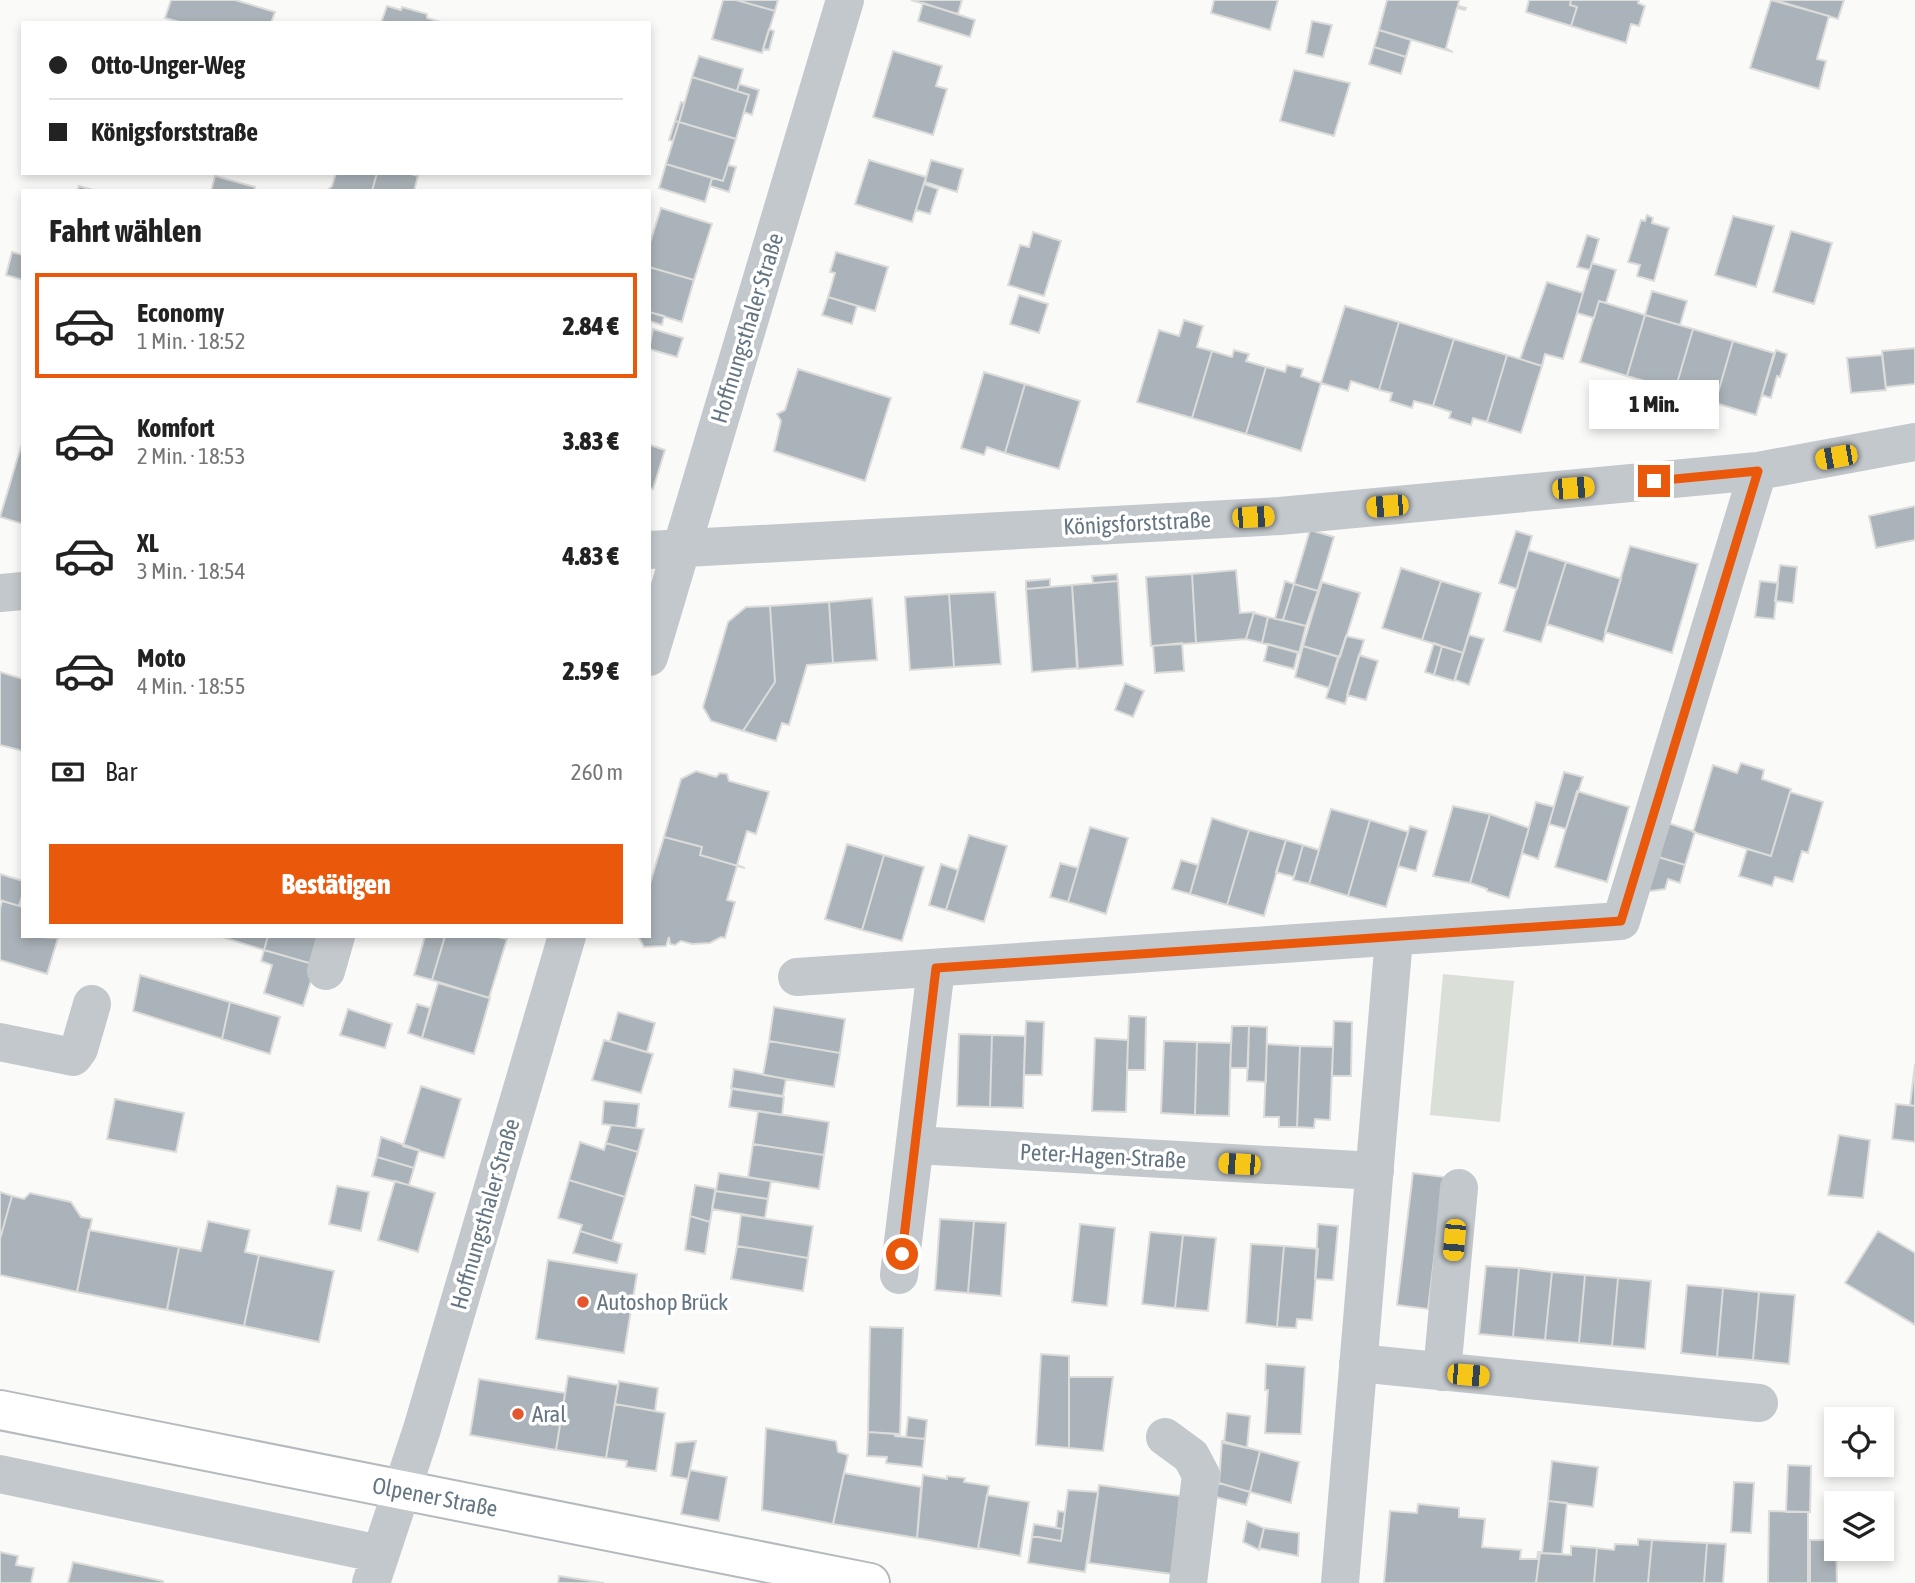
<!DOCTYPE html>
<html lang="de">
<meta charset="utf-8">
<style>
body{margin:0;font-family:"Asap Condensed",sans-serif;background:#f6f6f6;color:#222;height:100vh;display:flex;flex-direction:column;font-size:26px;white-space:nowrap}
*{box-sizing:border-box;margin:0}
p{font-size:23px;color:#767676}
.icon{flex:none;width:38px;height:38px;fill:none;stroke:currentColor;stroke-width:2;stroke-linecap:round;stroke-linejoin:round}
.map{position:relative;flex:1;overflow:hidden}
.panel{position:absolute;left:21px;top:189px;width:630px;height:749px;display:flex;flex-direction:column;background:#fff;border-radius:0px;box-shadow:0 4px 10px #0003}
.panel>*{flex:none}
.banner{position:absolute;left:21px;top:21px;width:630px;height:154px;border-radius:0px;box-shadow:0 4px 10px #0003;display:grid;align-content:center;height:154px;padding:0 28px;background:#fff}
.buttons{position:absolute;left:1824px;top:1407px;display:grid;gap:14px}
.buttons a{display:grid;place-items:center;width:70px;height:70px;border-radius:0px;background:#fff;box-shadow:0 4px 10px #0003;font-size:35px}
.end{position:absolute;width:32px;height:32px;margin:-16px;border:9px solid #ea580c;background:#fff;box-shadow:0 0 0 4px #fff}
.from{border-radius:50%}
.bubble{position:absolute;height:49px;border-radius:0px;background:#fff;box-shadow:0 4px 10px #0003;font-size:23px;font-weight:800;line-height:49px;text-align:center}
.car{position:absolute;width:21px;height:42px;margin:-21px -10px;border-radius:9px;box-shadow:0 0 5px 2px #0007;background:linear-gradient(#f5c518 24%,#345 0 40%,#f5c518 0 76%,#345 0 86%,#f5c518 0)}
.banner b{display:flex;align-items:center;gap:24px;height:66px;font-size:26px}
.banner b+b{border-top:2px solid #e0e0e0}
.banner i{width:18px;height:18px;background:#222}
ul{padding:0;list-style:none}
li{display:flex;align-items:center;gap:21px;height:105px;margin:0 14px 10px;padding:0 14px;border:4px solid transparent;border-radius:0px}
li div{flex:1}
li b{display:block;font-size:26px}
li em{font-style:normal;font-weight:800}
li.selected{border-color:#ea580c}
li>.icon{width:63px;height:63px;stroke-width:1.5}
h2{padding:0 28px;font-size:32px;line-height:84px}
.pay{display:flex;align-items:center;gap:18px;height:77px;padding:0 28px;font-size:26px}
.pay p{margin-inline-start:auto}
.button{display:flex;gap:14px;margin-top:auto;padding:14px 28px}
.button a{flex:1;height:80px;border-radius:0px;background:#ea580c;color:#fff;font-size:28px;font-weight:800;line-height:80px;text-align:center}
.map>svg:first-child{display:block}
.green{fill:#dadfd7}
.building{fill:#aab3b9;stroke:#dcdcda;stroke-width:2}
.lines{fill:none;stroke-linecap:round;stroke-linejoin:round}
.major-casing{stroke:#b5babe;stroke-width:42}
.minor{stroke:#c3c8cc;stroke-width:38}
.major{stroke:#fff;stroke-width:38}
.route{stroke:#ea580c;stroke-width:9}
.poi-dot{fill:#e4572e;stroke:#fff;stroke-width:2.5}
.labels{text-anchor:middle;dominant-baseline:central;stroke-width:7;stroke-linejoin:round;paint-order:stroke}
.street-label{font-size:23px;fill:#657683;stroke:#fff}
.poi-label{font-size:23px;fill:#657683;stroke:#fff;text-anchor:start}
</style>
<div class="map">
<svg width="1915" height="1583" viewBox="0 0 1915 1583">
<rect width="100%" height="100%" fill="#fafaf8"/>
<!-- green -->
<path class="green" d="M1443,974L1514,981L1500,1122L1430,1115Z"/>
<!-- building -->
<path class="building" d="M171,0H235L275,12L271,23H183L165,18Z
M723,0H736L775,11L762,53L712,39Z
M736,0H778L775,11Z
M911,0H962L958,14Z
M1214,0H1278L1270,30L1211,13Z
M1387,0H1459L1458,6L1466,8L1465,10L1457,8L1446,48L1453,52L1379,30Z
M1529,0H1571L1570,5L1577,7L1571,26L1526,12Z
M1571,0H1639L1638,3L1645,6L1639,26L1631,24L1626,43L1571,26L1577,7L1570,5Z
M1771,0L1829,16L1817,59L1826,61L1819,89L1750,68Z
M1775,0H1844L1838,19Z
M923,3L975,20L970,37L918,21Z
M387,6L401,10L402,7L427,14V18L444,23H381Z
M1312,21L1332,25L1323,57L1306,53Z
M769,29L774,31L769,50L763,49Z
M1379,30L1411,40L1406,57L1374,47Z
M1374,47L1406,57L1401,74L1369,64Z
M893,51L942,66L936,86L947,89L933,135L873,117Z
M699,56L743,69L737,91L692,77Z
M1294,70L1350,83L1334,136L1280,121Z
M692,77L749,95L736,139L679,122Z
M739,84L759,90L752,115L744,112L749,95L737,91Z
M681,102L684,103L679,122L675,121Z
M675,121L679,122L673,141L669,140Z
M679,122L736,139L723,181L666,164Z
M869,160L926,177L912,222L855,204Z
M931,160L963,169L957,192L925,182Z
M666,164L712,178L705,202L659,188Z
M728,165L736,167L729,192L710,186L712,178L723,181Z
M336,173H377L372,191H327L332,186Z
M377,173H408L418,176L414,191H372Z
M215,176L255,187L254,191H211Z
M924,184L938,189L930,214L916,210Z
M79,186L97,191H77Z
M661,208L712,224L694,280L649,267V246Z
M1647,215L1653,218L1652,223L1669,228L1654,281L1637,276L1640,265L1628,262L1641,220L1645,221Z
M1733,216L1774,226L1756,287L1715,275Z
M1791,231L1832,243L1814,304L1773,292Z
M1033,232L1061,241L1044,296L1008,285L1020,245L1029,247Z
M1587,235L1599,239L1590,270L1577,267Z
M12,252L23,255V280L6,275Z
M836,252L888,267L875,311L828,297L835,273L830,272Z
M1592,263L1616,270L1606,303L1599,301L1594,318L1577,313Z
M649,267L694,280L682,322L649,312Z
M1547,282L1583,293L1563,359L1545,354L1542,366L1520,359Z
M1652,291L1687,301L1680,325L1645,315Z
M1019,295L1048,304L1039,333L1010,324Z
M828,297L857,306L852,324L822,315Z
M1599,301L1645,315L1627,376L1580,362Z
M1345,306L1399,322L1379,390L1351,381L1348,391L1321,383Z
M649,312L664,316L662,325L649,321Z
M1645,315L1693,329L1675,390L1627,376Z
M1184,320L1203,326L1197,347L1212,351L1192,418L1137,402L1159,330L1179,336Z
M1399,322L1454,339L1433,406L1414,401L1412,408L1390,401L1392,393L1379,390Z
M653,329L683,338L677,357L649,349Z
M1693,329L1733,341L1715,403L1675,390Z
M1454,339L1507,355L1487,422L1473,418L1471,425L1449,418L1451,412L1433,406Z
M1733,341L1774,353L1756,415L1715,403Z
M1915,348V384L1886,387L1882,351Z
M1234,350L1249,354L1246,361L1266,367L1246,434L1192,418L1212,351L1232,357Z
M1776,350L1787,354L1780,377L1777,376L1771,398L1762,395Z
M1507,355L1542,366L1521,433L1487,422Z
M1882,355L1886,390L1851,393L1847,358Z
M1287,365L1303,369L1301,376L1321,383L1301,451L1246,434L1266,367L1285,372Z
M798,369L891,398L865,481L774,451L781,421L777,414L785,410Z
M984,372L1025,384L1005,453L987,447L984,455L961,448Z
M1025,384L1080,401L1059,469L1005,453Z
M23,440V524L0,517Z
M650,445L665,450L653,489L649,488Z
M1915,506V540L1876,548L1869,516Z
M1310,530L1334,537L1318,591L1294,584Z
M1516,531L1532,536L1517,589L1499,583Z
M1630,546L1698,564L1672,653L1605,632Z
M1528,550L1566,562L1541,642L1504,631Z
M1566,562L1621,579L1603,642L1547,624Z
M1780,565L1797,567L1793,603L1775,601Z
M1401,568L1441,581L1422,640L1382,628Z
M1236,570L1240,613L1254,612L1246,639L1196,643L1192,574Z
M1117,574L1118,581L1093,583L1092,576Z
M1192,574L1196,643L1151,646L1146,577Z
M1050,579V587L1026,589V581Z
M1118,581L1123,665L1078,669L1072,585Z
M1285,581L1294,584L1283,620L1275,619Z
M1441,581L1481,593L1463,653L1422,640Z
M1760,581L1778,583L1774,619L1755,617Z
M1322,582L1360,593L1340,657L1303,646Z
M1294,584L1318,591L1306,626L1283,620Z
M1072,585L1077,668L1032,672L1026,589Z
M995,592L1001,664L954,667L949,594Z
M949,594L954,667L910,670L905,597Z
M872,598L877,660L833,663L829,602Z
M829,602L833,663L807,665L789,725L782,723L776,741L743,731L775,682L770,606Z
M770,606L775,682L743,731L711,721L703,707L728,622L746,607Z
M1254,613L1268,617L1262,643L1246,639Z
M1268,617L1306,626L1299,653L1262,643Z
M1469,635L1484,639L1469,685L1455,680Z
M1346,636L1364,640L1345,704L1326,698Z
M1182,643L1184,671L1155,673L1153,646Z
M1434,643L1442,646L1434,675L1425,672Z
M1268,644L1298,652L1294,669L1264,661Z
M1303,646L1338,657L1329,688L1295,677Z
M1442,646L1463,653L1454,681L1434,675Z
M1359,655L1378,661L1366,700L1347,695Z
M0,672L23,679V751L0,745Z
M1125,683L1144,691L1133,717L1115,710Z
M1741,763L1764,770L1762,779L1791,789L1771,856L1693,832L1713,765L1737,773Z
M696,771L716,777L720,773L727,774L729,781L769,792L756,834L747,831L737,865L745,868L700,855L702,847L664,837L681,779Z
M1564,772L1583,777L1566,829L1549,824Z
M1577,791L1629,807L1607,882L1555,867Z
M1790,792L1823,802L1808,853L1802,851L1793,882L1775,877L1772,886L1739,876L1747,849L1771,856Z
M1536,802L1554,807L1538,859L1522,853Z
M1453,806L1490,814L1470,883L1433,876Z
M1331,809L1370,820L1348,896L1309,884Z
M1490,814L1529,828L1509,898L1487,891V889L1470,883Z
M1212,818L1249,830L1227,905L1190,894Z
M1370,820L1408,832L1386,907L1348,896Z
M1665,822L1695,832L1685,865L1655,856Z
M1410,826L1427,831L1416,871L1398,866Z
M1090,827L1128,838L1106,914L1068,902Z
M1249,830L1286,840L1264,916L1227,905Z
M969,835L1007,846L984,922L946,910Z
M664,837L702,847L700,855L745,868L737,866L727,900L735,902L725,938L721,937L710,943L692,944L681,941L675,945L670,944L669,937L666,946L644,947L638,936H649V887Z
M1286,840L1303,845L1294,877L1276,872Z
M847,844L884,855L862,930L825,919Z
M1303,845L1319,850L1309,884L1293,880Z
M884,855L924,867L902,941L862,930Z
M1655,856L1685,865L1680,883L1668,879L1665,889L1644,892Z
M1181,860L1198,865L1190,894L1172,889Z
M1060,863L1078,868L1068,902L1050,897Z
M941,864L958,870L946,910L929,905Z
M0,874L23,881V893L19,906L0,900Z
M2,901L23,907V936L58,938L47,974L0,960V909Z
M219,936H268L264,950Z
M268,936H325L316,965L264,950Z
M425,936H445L432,980L414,975Z
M445,936H495L507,939L489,998L432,980Z
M264,950L316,965L303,1006L264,993L272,965L261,961Z
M140,975L230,1002L222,1039L133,1011Z
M438,983L490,998L474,1054L422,1038Z
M230,1002L280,1017L270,1054L222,1039Z
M417,1004L430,1008L422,1038L408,1033Z
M774,1007L845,1019L840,1053L769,1041Z
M348,1009L392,1024L385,1048L340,1035Z
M618,1012L655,1023L647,1052L610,1041Z
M1129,1016L1146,1017L1145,1070H1127Z
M1026,1021L1044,1022L1042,1075H1024Z
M1334,1021L1352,1022L1351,1076H1332Z
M1232,1026H1249L1248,1068H1230Z
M1249,1026L1267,1027L1266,1082L1247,1081Z
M959,1034L992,1035L990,1107L957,1106Z
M992,1035L1025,1036L1023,1108L990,1107Z
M1095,1038L1128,1040L1126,1112L1092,1111Z
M604,1040L653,1054L641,1093L592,1080Z
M769,1041L840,1053L834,1087L763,1075Z
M1164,1041L1197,1042L1195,1115L1161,1113Z
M1197,1042L1231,1043L1229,1116L1195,1115Z
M1267,1044L1300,1046L1297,1127H1279V1117H1264Z
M1300,1046L1333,1047L1330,1120L1315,1119L1314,1128L1297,1127Z
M1915,1064V1106L1910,1105Z
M734,1069L786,1079L783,1096L731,1088Z
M421,1086L461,1099L444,1158L403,1146Z
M732,1089L784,1097L782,1115L729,1107Z
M115,1099L184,1113L176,1152L107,1139Z
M604,1101L639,1104L636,1128L602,1124Z
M1896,1104L1915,1106V1142L1892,1139Z
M758,1111L829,1122L824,1155L753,1144Z
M611,1125L644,1129L638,1152L606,1143Z
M1839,1135L1870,1140L1863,1198L1828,1195Z
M381,1137L419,1150L414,1168L377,1157Z
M580,1142L604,1150L606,1143L638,1152L625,1197L569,1180Z
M753,1144L824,1155L819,1189L748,1177Z
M377,1157L414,1168L409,1185L372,1176Z
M719,1173L771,1181L768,1199L716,1191Z
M1413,1173L1444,1177L1428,1309L1397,1305Z
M569,1180L625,1197L612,1241L580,1231L582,1225L558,1218Z
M395,1181L435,1193L418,1252L378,1240Z
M695,1185L716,1189L710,1222L690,1216Z
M337,1186L369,1192L361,1231L329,1224Z
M715,1191L768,1199L765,1218L712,1209Z
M0,1192L12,1196L0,1239Z
M30,1193L71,1202L81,1217L92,1219L77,1292L0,1275V1239L12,1196L24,1199Z
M741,1215L813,1226L808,1258L737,1246Z
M690,1216L710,1222L705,1254L685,1250Z
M940,1219L974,1221L968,1293L935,1290Z
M208,1221L250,1230L245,1252L259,1255L244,1326L167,1310L179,1247L201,1251Z
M974,1221L1006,1223L1001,1296L968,1293Z
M1080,1224L1115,1228L1107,1306L1072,1302Z
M1318,1224L1338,1226L1333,1280L1315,1279Z
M89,1230L179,1247L167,1310L77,1292Z
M580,1231L622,1244L617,1263L573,1253Z
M1878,1231L1915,1253V1325L1845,1283Z
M1150,1232L1183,1235L1175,1308L1142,1304Z
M1183,1235L1216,1238L1208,1311L1175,1308Z
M1251,1244L1284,1246L1277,1327L1246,1323Z
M737,1246L808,1258L803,1291L731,1279Z
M1284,1246L1318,1249L1312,1320L1297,1319L1296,1328L1277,1327Z
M259,1255L334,1271L319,1342L244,1326Z
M548,1260L637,1274L624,1353L536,1339Z
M1486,1266L1519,1268L1513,1337L1479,1334Z
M1519,1268L1552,1272L1545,1340L1513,1337Z
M1552,1272L1585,1275L1579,1343L1545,1340Z
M1585,1275L1618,1278L1612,1346L1579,1343Z
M1618,1278L1651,1281L1645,1349L1612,1346Z
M1687,1285L1723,1288L1717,1357L1681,1353Z
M1723,1288L1759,1292L1753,1360L1717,1357Z
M1759,1292L1795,1295L1789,1364L1753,1360Z
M870,1327L903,1328L900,1434L868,1432Z
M1041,1354L1069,1356V1448L1036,1445Z
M1266,1364L1305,1367L1301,1434L1265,1433L1268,1390H1265Z
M568,1376L618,1385L606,1458L556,1450Z
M1069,1377H1113L1103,1451L1069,1448Z
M479,1379L565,1393L556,1450L470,1435Z
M619,1381L658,1388L655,1411L615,1404Z
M615,1404L665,1413L656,1471L626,1467L627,1461L606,1458Z
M1227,1413L1250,1416L1247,1448L1224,1443Z
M908,1417L927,1420L925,1439L906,1437Z
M766,1428L836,1441L838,1452L848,1455L833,1524L762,1510Z
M868,1432L895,1434V1436L925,1439L922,1467L886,1463L887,1457L867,1456Z
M696,1441L688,1479L671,1476L676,1443Z
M1222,1441L1260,1451L1250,1492L1219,1483Z
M1260,1451L1299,1462L1291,1503L1250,1492Z
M1552,1461L1598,1467L1593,1507L1548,1501Z
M1788,1465L1811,1466L1810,1512H1786Z
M690,1470L727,1477L719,1521L681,1514Z
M844,1473L921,1487L917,1538L833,1524Z
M923,1475L947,1479V1476L965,1478L964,1482L989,1486L978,1549L917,1538Z
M1734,1482L1754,1483L1751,1533L1731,1532Z
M1219,1483L1250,1492L1246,1505L1212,1496Z
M1099,1485L1180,1496L1172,1574L1089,1563Z
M1068,1490L1098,1492L1085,1572L1028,1563L1032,1536L1061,1541Z
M987,1495L1029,1502L1020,1556L978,1548Z
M1548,1501L1567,1503L1562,1554L1542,1553Z
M1418,1504L1459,1508V1517L1485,1519L1482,1547L1521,1550L1520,1559H1537L1538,1552H1540L1536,1583H1384L1390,1511L1417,1513Z
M1058,1511L1065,1512L1063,1529L1056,1528Z
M1769,1511L1808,1512V1583H1768Z
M1247,1521L1264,1528L1259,1550L1243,1542Z
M1034,1524L1063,1529L1061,1541L1032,1536Z
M1264,1528L1299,1533L1298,1556L1259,1548Z
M1638,1539L1652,1540L1648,1583H1594L1597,1548L1614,1550L1615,1544L1638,1545Z
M1652,1540L1707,1543L1704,1583H1648Z
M1810,1540H1836L1837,1583H1810Z
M1707,1543L1726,1544L1723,1583H1704Z
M1571,1546L1597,1548L1594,1583H1536L1540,1553L1571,1555Z
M0,1552L18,1556L16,1565L34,1568L31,1583H0Z
M73,1562L163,1581V1583H68Z
M559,1576L604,1583H558Z"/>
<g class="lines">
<defs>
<path id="major" d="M0,1410L870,1583"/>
</defs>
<!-- major casing -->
<use href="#major" class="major-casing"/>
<!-- minor -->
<path class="minor" d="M649,550L1280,516L1758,471L1915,442
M0,593L23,591
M649,657L845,0
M326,971L336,936
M797,977L1621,921L1758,471
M0,1042L73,1057L79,1049L92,1004
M915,1145L1375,1171
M899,1275L936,968
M1358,1363L1759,1403
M1442,1372L1459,1188
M1165,1437L1191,1456L1201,1475L1188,1583
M0,1474L380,1554
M371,1583L422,1429L567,936
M1340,1583L1394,938"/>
<!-- major -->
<use href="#major" class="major"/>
</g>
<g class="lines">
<!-- route -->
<path class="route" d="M902,1254L936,968L1621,921L1758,471L1654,481"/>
</g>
<!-- markers -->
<g class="poi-dot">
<circle cx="583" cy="1302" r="7"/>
<circle cx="518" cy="1414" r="7"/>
</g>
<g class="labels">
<!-- street labels -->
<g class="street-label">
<text transform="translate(747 328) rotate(-73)">Hoffnungsthaler Straße</text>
<text transform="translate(1137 523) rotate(-3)">Königsforststraße</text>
<text transform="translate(1103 1156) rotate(3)">Peter-Hagen-Straße</text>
<text transform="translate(485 1214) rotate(-74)">Hoffnungsthaler Straße</text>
<text transform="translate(435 1497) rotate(11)">Olpener Straße</text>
</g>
<!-- poi labels -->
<g class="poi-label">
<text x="597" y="1302">Autoshop Brück</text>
<text x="532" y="1414">Aral</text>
</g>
</g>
</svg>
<div class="buttons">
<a><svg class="icon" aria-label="locate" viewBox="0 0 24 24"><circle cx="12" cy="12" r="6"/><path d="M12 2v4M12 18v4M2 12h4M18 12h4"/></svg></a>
<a><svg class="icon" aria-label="layers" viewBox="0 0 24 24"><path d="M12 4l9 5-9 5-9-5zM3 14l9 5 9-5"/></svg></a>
</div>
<i class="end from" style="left:902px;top:1254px"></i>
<i class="end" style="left:1654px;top:481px"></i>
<div class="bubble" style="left:1589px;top:380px;width:130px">1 Min.</div>
<i class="car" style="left:1836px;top:457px;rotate:260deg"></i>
<i class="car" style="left:1573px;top:488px;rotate:85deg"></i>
<i class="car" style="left:1387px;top:506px;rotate:265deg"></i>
<i class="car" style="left:1253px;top:517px;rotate:87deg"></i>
<i class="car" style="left:1239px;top:1164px;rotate:273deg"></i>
<i class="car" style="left:1454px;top:1240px;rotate:185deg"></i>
<i class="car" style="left:1468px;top:1375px;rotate:95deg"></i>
<div class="banner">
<b><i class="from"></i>Otto-Unger-Weg</b>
<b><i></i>Königsforststraße</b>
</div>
<section class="panel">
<h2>Fahrt wählen</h2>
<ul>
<li class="selected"><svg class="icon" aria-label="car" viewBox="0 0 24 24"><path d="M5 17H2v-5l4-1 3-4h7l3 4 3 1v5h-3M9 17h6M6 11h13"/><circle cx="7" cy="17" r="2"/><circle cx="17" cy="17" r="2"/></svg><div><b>Economy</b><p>1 Min. · 18:52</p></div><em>2.84 €</em></li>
<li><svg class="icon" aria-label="car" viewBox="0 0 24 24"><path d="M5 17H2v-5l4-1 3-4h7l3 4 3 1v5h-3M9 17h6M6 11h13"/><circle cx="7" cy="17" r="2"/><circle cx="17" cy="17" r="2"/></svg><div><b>Komfort</b><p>2 Min. · 18:53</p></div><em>3.83 €</em></li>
<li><svg class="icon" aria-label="car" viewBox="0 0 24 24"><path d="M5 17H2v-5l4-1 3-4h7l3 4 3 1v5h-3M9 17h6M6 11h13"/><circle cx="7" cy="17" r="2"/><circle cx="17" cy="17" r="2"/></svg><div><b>XL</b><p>3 Min. · 18:54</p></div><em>4.83 €</em></li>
<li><svg class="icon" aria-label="car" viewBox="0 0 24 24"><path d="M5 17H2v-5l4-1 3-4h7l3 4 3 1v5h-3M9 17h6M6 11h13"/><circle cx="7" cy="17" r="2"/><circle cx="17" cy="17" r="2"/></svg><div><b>Moto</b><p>4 Min. · 18:55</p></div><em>2.59 €</em></li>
</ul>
<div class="pay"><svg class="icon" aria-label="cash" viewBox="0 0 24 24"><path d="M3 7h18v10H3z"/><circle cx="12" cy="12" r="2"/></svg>Bar<p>260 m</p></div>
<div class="button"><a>Bestätigen</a></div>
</section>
</div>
